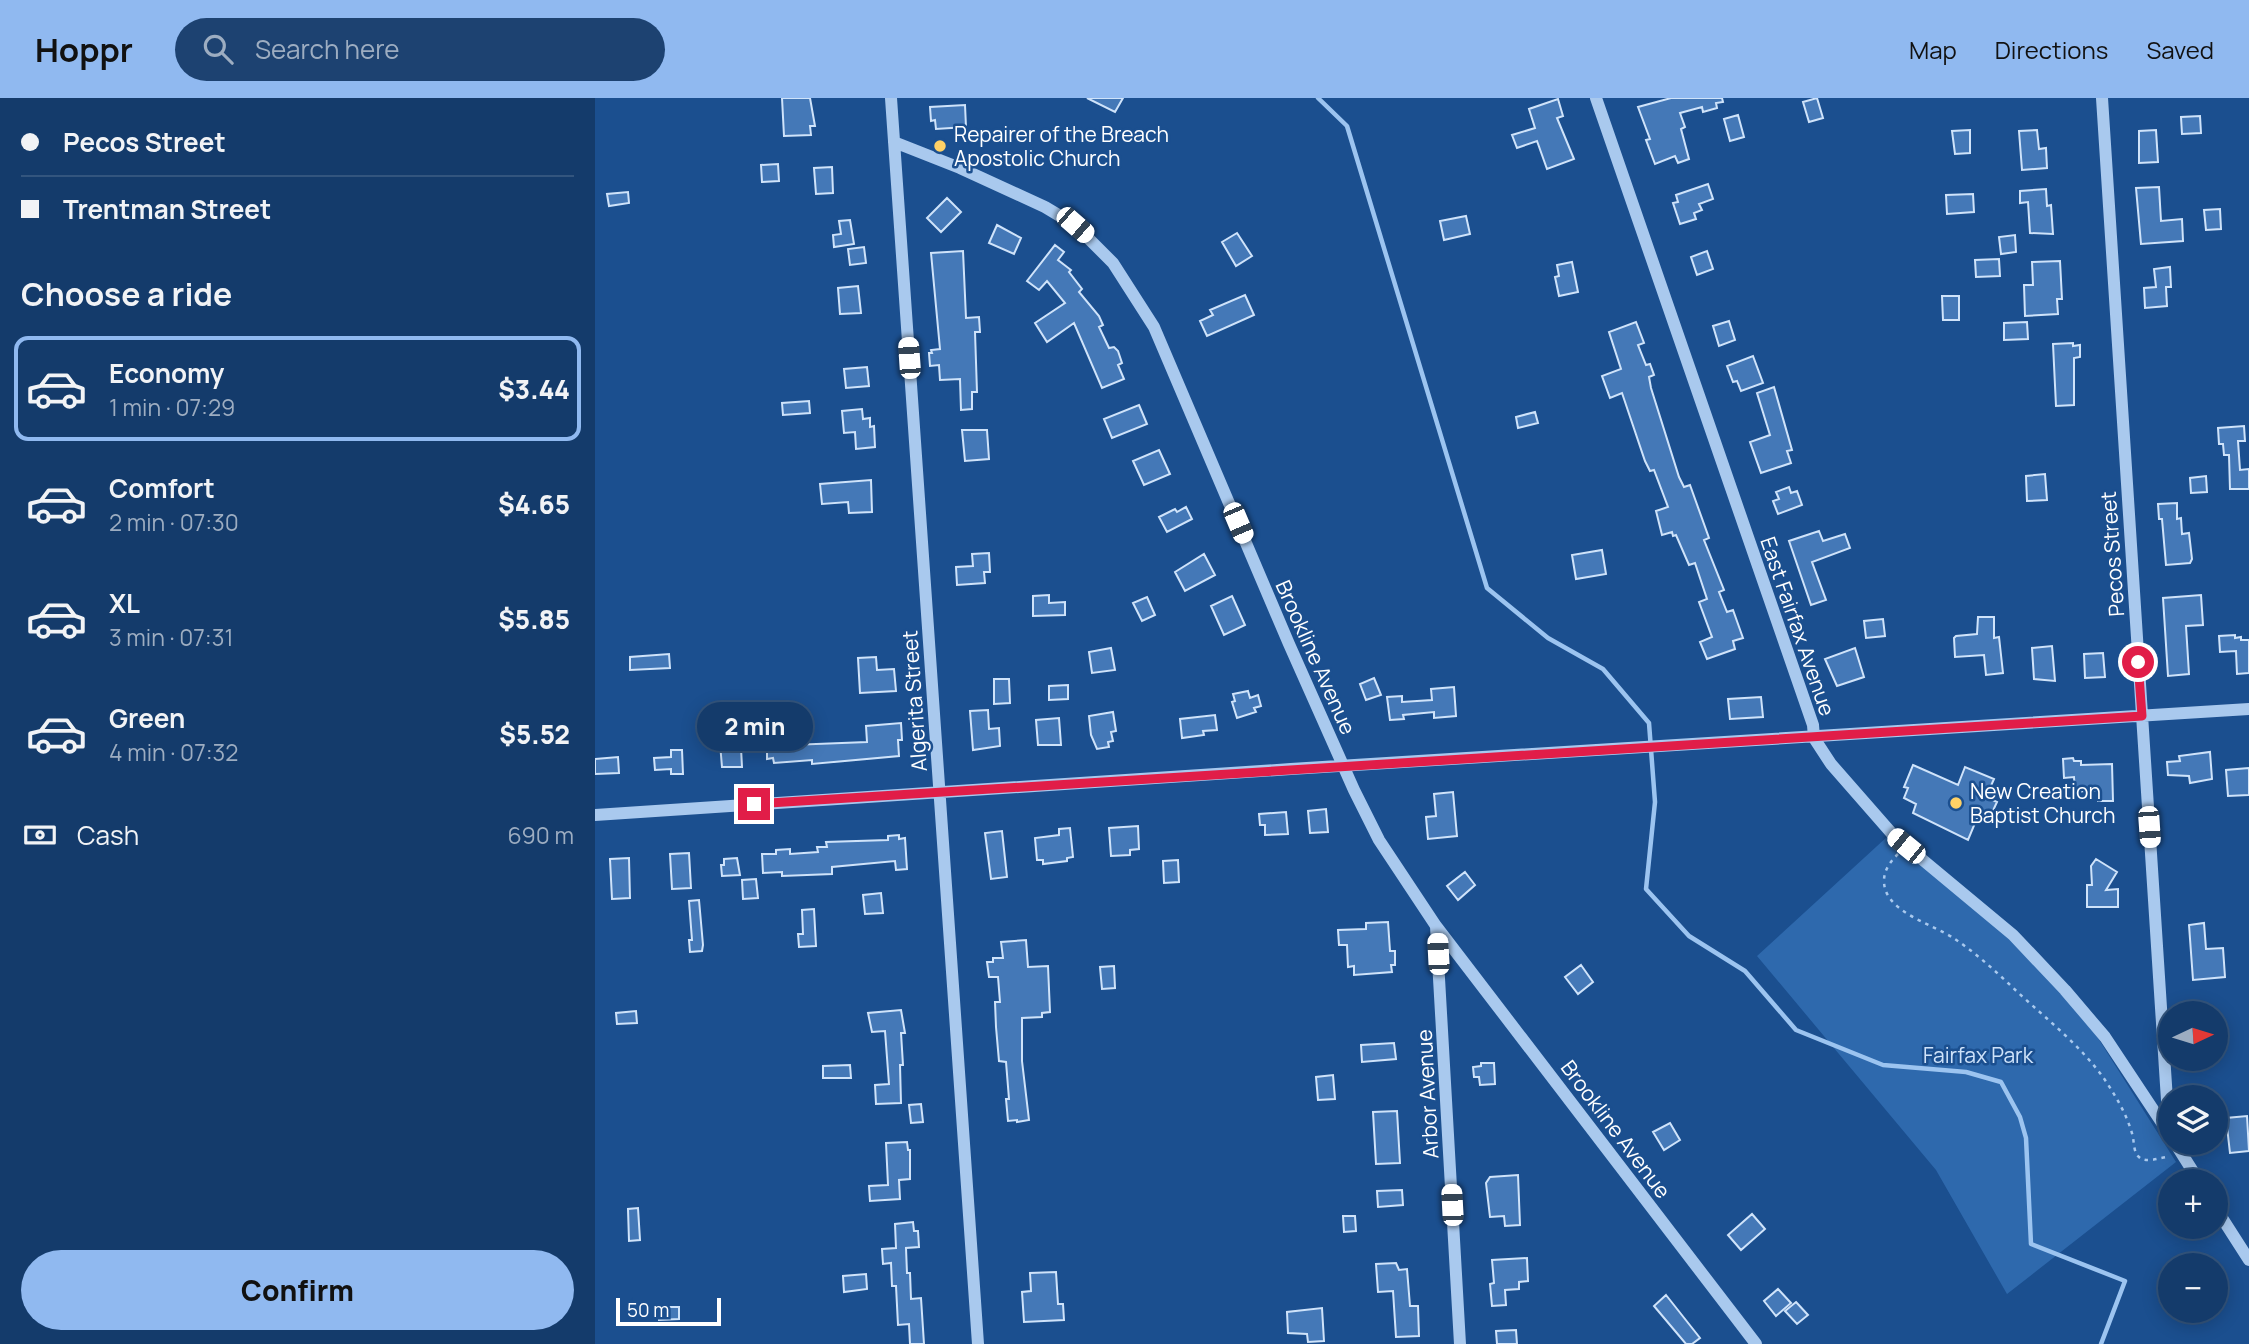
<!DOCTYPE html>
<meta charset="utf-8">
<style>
body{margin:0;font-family:Manrope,sans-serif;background:#1d4271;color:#f1f3f6;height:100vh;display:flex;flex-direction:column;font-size:26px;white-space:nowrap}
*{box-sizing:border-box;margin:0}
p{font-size:23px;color:#9dadc1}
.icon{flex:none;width:38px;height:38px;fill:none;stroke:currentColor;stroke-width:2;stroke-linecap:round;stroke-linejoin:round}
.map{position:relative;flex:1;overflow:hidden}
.side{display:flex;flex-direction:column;background:#143b6b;width:595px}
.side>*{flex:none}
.top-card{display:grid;align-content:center;height:154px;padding:0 21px;background:#143b6b}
.needle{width:46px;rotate:86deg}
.tools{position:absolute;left:1563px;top:903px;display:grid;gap:14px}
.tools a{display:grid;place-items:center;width:70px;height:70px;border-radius:50%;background:#143b6b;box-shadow:0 4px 18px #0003,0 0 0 2px #33557e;font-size:35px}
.scale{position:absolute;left:21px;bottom:18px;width:105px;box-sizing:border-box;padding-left:7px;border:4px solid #fff;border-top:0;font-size:19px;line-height:24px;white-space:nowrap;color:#fff;-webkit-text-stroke:5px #1b4f8f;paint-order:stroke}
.end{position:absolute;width:32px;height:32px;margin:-16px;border:9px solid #e11d48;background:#fff;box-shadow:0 0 0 4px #fff}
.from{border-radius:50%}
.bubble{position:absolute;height:49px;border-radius:24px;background:#143b6b;box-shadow:0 4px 18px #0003,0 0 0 2px #33557e;font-size:23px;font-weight:800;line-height:49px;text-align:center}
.car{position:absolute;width:21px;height:42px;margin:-21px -10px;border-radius:9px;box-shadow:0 0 5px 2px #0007;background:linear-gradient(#fff 24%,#345 0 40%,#fff 0 76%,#345 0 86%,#fff 0)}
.top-card b{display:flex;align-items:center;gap:24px;height:66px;font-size:26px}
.top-card b+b{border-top:2px solid #33557e}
.top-card i{width:18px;height:18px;background:#f1f3f6}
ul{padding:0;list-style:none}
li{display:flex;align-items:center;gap:21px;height:105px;margin:0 14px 10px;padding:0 7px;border:4px solid transparent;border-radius:14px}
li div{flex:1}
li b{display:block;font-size:26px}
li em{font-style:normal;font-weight:800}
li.active{border-color:#90b9f0}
li>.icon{width:63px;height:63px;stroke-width:1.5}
h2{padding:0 21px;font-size:32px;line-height:84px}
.pay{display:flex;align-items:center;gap:18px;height:77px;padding:0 21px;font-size:26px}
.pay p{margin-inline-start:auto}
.button{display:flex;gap:14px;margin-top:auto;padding:14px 21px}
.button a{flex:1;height:80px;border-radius:42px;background:#90b9f0;color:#111;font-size:28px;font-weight:800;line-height:80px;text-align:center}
header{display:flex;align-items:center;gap:42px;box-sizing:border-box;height:98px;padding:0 35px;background:#90b9f0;color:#111}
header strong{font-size:33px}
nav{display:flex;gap:38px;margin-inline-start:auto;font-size:24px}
.search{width:490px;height:63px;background:#1d4271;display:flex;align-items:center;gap:18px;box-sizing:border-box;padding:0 24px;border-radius:38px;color:#9dadc1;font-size:26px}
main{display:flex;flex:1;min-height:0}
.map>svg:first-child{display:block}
.green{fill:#2e69ad}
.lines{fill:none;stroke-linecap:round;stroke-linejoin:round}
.stream{stroke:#9cc4f0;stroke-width:4.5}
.building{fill:#4478b7;stroke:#cfe3fa;stroke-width:2}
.path{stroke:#a9c9ee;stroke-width:2.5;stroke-dasharray:3.5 5;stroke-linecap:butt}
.minor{stroke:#a9c9ee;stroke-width:12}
.route{stroke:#e11d48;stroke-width:9}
.poi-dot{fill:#ffd166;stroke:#1b4f8f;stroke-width:2.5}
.labels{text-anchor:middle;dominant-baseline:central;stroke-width:5;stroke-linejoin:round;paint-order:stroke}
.poi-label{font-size:21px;fill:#fff;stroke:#1b4f8f;text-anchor:start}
.street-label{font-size:21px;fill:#fff;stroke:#1b4f8f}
.park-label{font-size:21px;fill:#cfe3fa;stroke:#1b4f8f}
</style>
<header>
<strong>Hoppr</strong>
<div class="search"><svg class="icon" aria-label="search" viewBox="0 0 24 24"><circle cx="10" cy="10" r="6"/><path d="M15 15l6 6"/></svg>Search here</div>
<nav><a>Map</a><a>Directions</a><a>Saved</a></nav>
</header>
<main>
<section class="side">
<div class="top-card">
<b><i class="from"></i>Pecos Street</b>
<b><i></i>Trentman Street</b>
</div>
<h2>Choose a ride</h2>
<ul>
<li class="active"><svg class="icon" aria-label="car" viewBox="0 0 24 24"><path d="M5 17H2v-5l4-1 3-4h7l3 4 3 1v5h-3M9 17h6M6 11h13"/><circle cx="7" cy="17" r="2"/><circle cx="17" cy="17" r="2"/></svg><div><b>Economy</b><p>1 min · 07:29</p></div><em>$3.44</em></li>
<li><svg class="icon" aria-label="car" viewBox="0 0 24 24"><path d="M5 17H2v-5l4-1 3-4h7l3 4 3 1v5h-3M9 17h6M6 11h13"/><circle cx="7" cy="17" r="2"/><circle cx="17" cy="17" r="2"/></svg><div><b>Comfort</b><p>2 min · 07:30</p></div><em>$4.65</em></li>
<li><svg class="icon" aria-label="car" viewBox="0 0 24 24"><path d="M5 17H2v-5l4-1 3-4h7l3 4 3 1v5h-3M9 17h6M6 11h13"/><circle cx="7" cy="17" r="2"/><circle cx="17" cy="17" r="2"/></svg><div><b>XL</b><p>3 min · 07:31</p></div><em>$5.85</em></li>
<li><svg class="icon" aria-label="car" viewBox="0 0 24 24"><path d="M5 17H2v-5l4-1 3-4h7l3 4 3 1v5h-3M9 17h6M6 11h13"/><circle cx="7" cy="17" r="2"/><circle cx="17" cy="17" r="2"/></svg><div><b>Green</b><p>4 min · 07:32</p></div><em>$5.52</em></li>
</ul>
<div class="pay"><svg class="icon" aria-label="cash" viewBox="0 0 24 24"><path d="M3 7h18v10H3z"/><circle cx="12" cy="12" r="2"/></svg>Cash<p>690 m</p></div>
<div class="button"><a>Confirm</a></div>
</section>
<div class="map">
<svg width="1654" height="1246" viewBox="0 0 1654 1246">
<rect width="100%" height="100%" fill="#1b4f8f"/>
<!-- green -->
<path class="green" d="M1293,738L1438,860L1503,940L1581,1064L1412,1196L1341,1072L1162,858Z"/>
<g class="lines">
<!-- stream -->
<path class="stream" d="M723,0L752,28L892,490L953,540L1008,571L1054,625L1060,704L1051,791L1094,838L1150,873L1201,932L1288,967L1371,974L1406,984L1425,1019L1431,1040L1436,1146L1530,1183L1506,1246"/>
</g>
<!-- building -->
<path class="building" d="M187,0H215L220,28H215L216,37L189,38Z
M492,0H528L520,14Z
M1076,0H1127L1128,4L1121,5L1122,10L1108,14L1107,9L1085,15L1090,29L1086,31L1094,61L1083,65L1080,58L1060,66L1051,42L1055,41L1043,9Z
M1222,0L1228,20L1214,24L1208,4Z
M963,1L968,18L962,20L979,61L952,71L942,43L922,50L917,37L940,30L934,11Z
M370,7L371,29L341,31L340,22L336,23L335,9Z
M1143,17L1149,39L1135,43L1129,21Z
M1605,18L1606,35L1587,36L1586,19Z
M1375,32V55L1360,56L1357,33Z
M1442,32L1444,51L1451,50L1452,70L1427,72L1424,33Z
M1561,32L1563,64L1544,65V33Z
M183,66L184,83L167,84L166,67Z
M237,69L238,95L221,96L219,70Z
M1113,86L1118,101L1104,106L1107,112L1099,115L1101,121L1085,126L1078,105L1083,104L1081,97Z
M1564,89L1566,123L1587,121L1588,143L1546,146L1541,90Z
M1451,91L1452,108L1456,107L1458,136L1435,135L1433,104L1425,105V93Z
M33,94L34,105L14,108L12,96Z
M1378,96L1379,114L1352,116L1351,97Z
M352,100L366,114L346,134L332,120Z
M1625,111L1626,131L1611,132L1609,112Z
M871,118L875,136L849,142L845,123Z
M255,122L259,146L239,149L238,137L246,136L244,123Z
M402,127L426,140L419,156L394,145Z
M642,135L657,158L641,168L627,144Z
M1420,137L1421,154L1406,156L1404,139Z
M460,147L469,154L463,162L476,172L474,174L487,191L484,194L504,218L508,227L504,229L514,250L519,249L523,253L527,265L523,267L529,281L507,290L479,225L452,244L440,225L470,205L452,183L444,192L432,183Z
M269,149L271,165L255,167L253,151Z
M368,153L371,220L384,219L385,234H380L382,294H377V311L366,312L365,281L345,282L344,267L335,268L334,255H337L336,252L345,251L336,155Z
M1112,153L1118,171L1102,177L1096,159Z
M1404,161L1405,178L1381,179L1380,162Z
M1465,163L1467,201H1462L1463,216L1430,218L1429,187H1438L1437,164Z
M977,164L983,194L964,198L960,179L964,178L962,167Z
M1575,169L1576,189H1571L1572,208L1550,210L1549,190L1561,189L1559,171Z
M263,188L266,215L245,216L243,190Z
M650,197L659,217L612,238L605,223L618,217L615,212Z
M1347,198H1364V222H1348Z
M1134,223L1140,242L1124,248L1118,228Z
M1041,224L1049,245L1043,247L1051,267L1055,266L1059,277L1054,279L1056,290L1084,379L1089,389L1095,387L1114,440L1109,442L1129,492L1124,494L1132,514L1138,512L1148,540L1138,543L1140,551L1112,561L1105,544L1117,539L1104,504L1112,501L1100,465L1094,467L1081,437L1078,438L1077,434L1067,437L1061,413L1073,409L1059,372L1055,373L1050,363L1027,295L1015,300L1007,278L1026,271L1014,234Z
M1432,224L1433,241L1409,242V225Z
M1478,245V248L1485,247V259L1479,260V307L1461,308L1458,246Z
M1158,258L1168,285L1146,293L1142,283L1138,284L1132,268Z
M272,269L274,288L251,290L249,271Z
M1179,289L1197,352L1192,353L1196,365L1166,375L1155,344L1175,337L1162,295Z
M214,303L215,315L188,317L187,305Z
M544,307L552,326L517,340L509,321Z
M267,311L268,321L275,320V329L279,328L280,349L261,351L260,334L249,335L247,313Z
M940,314L943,325L923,330L921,319Z
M1649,328L1650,343H1643L1645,372L1654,371V391H1635L1634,357H1629L1628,346H1624L1623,330Z
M367,332H392L394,361L370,363Z
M564,352L575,376L549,387L538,363Z
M1450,376L1452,402L1432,403L1431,378Z
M1611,378L1612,394L1596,395L1595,380Z
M276,382L277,414L254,415L253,404L227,406L225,386Z
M1194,389L1196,395L1202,393L1207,407L1183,416L1178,403L1184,401L1181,394Z
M1582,405V421L1586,420L1587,436L1594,435L1597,461L1595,465L1571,467L1567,421H1564L1563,406Z
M591,409L597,421L572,434L564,419L580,411L582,414Z
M1224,433L1228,443L1250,436L1255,450L1217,464L1231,502L1216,507L1194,443Z
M1007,452L1011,476L981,481L977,457Z
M394,455L395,474H389L390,485L362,487L361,469L378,468L377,456Z
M609,456L620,477L590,493L580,474Z
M454,497V505L470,504V517L438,518V498Z
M1606,497L1608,527L1591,528L1594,576L1573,578L1568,500Z
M637,498L650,527L629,537L616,508Z
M552,499L560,517L547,523L538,505Z
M1383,519H1399V540L1404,539L1408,575L1391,577L1389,557L1360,559L1359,540L1361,538L1382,536Z
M1288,521L1290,538L1271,540L1269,523Z
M1640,537V540L1646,539V542H1654V575L1642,576L1641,553L1625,554L1624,538Z
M1457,548L1460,583L1439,581L1437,550Z
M516,550L520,572L497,575L494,554Z
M1260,550L1269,579L1242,588L1230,561Z
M1508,555L1510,579L1490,580L1489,556Z
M74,556L75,570L35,572V559Z
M281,559L282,572L299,571L301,593L265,595L263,560Z
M779,580L786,597L771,602L765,586Z
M399,581H414L415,605L399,606Z
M473,587V601L454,602V588Z
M859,589L861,618L839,620V614L808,617L809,621L795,622L792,599L807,598V604L837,602L836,591Z
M653,593L655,600L663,597L666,608L659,610L661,614L642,620L637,604L640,603L638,596Z
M1166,599L1168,619L1135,621L1133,601Z
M393,612L394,631L404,630L405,648L378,652L375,613Z
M518,614L521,633L516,634L518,643L513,644L514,649L502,651L496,637L494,618Z
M620,617L622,632L608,633L609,637L587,640L585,621Z
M464,620L466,647H443L441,622Z
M306,625L307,642H303L304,658L217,666V662L179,665L178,660L172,661V643H180L179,637L190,636L191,644H196V647L272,644L271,628Z
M143,644V650H146L147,669H127L125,645Z
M76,652H87L88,676H76V671L60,672L59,660L76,659Z
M1615,654L1617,681L1595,685L1594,678L1573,677L1572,664L1585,663L1584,658Z
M23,659L24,675L0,676V661Z
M1478,660L1479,663H1486V667L1517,666L1518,703H1503V692L1480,694L1479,679L1469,680L1468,661Z
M1318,667L1363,687L1370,669L1399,681L1391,699L1402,704L1396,717L1385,713L1373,742L1318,715L1321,706L1309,700L1313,690L1309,689Z
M1654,670V697L1633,698L1631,672Z
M858,694L862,738L833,741L831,719L841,718L839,696Z
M731,711L733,734L715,735L713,713Z
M691,714L693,736L670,737V727H665L664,716Z
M543,728L544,751L535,752V757L516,758L514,730Z
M475,730L478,759L472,760V763L448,766V762H442L440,740L464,737V731Z
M407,733L412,779L396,781L390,735Z
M304,737V741L310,740L312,771L301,772L300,763L237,769V776L187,778V774L168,775L167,756H181V752L195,751V756L223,754L222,749H232L231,744L293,742V738Z
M94,755L96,790L77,791L75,756Z
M34,760L35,800L17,801L15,761Z
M142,760L145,777L127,778L126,767H129V761Z
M1501,761L1522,774L1511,792L1523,791V809H1492V787H1497L1496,768Z
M583,762L584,784L569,785L568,763Z
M870,774L880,787L863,802L852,788Z
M161,781L163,800L148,801L147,782Z
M286,795L288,815L270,816L268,797Z
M104,802L108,847L107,853L95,854L94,842H97L94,803Z
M219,811L221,848L204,849L203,836H208L207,812Z
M793,824L795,853H800V867H796L797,874L759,877V868L753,869L752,847H744L743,832L771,831V825Z
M1609,825L1611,851L1628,850L1630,879L1598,882L1594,827Z
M431,842L433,869L453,868L455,914L447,915V919L427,920V963L434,1022L422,1024V1022L413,1023L411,1001H414L411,964L404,963L401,929L400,904H405L403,879H394L392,864H398V860H408L406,844Z
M986,867L998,884L983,896L970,879Z
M519,868L520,890L507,891L505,869Z
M306,912L310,935H306L308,967H305L306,1005L281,1006L280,987L294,986L290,933L277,934L273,915Z
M41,913L42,925L22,926L21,915Z
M799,945L801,961L767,964L766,947Z
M886,965H899L900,986L885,987L884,979H879L878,969L886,968Z
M255,967L256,980H228V968Z
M738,977L740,1001L723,1002L721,979Z
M326,1006L328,1024L316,1025L314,1007Z
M802,1013L805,1065L781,1066L778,1014Z
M1652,1018L1654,1053L1635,1055L1631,1020Z
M1075,1025L1085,1042L1069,1052L1058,1034Z
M312,1044L313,1052H315V1081L304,1082L305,1101L275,1103L274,1088L293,1087L291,1045Z
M923,1077L925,1127L910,1128L909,1118L895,1119L891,1085L895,1079Z
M807,1092L808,1107L783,1109L782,1093Z
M43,1110L45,1142L34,1143L33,1111Z
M1157,1116L1170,1131L1146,1152L1133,1137Z
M748,1118H760L761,1133L749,1134Z
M318,1124L319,1133H323L324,1149L311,1150L312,1175H315L316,1201L326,1200L329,1246H315L314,1226L303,1227L301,1188H297L296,1165L288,1166L287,1151L301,1150L300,1126Z
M932,1160L933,1183L924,1184V1191L910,1192L911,1207L897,1208L895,1186L899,1185L897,1162Z
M801,1165L804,1172L812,1171L815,1208H823L824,1238L801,1239L798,1193L783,1194L781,1166Z
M461,1174L463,1206H468L469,1222L429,1224L427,1194L436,1193L435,1175Z
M271,1176L272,1191L249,1194L248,1178Z
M1183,1191L1196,1205L1181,1218L1169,1203Z
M1071,1197L1105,1240L1097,1246H1091L1059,1208Z
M1201,1204L1213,1217L1202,1226L1190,1213Z
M64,1209H84V1221L64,1222Z
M727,1210L729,1243L713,1244L712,1236L693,1235L692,1214Z
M921,1232L922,1246H902L901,1233Z"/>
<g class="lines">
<!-- path -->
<path class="path" d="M1303,756C1295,764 1289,772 1289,783C1289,814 1338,826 1360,841C1379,854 1396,869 1413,885C1445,916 1485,946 1510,982C1522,1000 1533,1019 1538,1039C1539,1046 1539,1055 1544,1059C1551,1066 1565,1059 1574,1059"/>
<!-- minor -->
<path class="minor" d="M296,0L383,1246
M1001,0L1218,627L1219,640L1236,666L1299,738L1418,837L1470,892L1510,939L1575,1037
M1507,0L1574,1033
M299,44L365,70L450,109L480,127L518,165L559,229L694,546L759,692L784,742L841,828L1161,1246
M0,717C551,678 1103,647 1654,611
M841,828L865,1246
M1580,1045L1604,1083
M1620,1109L1654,1162"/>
</g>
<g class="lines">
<!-- route -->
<path class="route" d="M159,706L1547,618L1543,564"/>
</g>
<!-- markers -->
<g class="poi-dot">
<circle cx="345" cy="48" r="7"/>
<circle cx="1361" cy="705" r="7"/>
</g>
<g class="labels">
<!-- poi labels -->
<g class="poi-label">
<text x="359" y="36">Repairer of the Breach<tspan x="359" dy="24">Apostolic Church</tspan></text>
<text x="1375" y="693">New Creation<tspan x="1375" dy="24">Baptist Church</tspan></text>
</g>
<!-- street labels -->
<g class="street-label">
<text transform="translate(1517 456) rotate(-94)">Pecos Street</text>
<text transform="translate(1203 528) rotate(71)">East Fairfax Avenue</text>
<text transform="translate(721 559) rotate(66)">Brookline Avenue</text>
<text transform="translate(319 603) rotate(-94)">Algerita Street</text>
<text transform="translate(832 996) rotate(-93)">Arbor Avenue</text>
<text transform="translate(1021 1031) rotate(53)">Brookline Avenue</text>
</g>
<!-- park labels -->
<g class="park-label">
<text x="1383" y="957">Fairfax Park</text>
</g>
</g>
</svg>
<div class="tools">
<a><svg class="needle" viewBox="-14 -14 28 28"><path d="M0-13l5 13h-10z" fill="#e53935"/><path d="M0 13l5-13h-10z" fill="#9dadc1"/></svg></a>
<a><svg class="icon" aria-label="layers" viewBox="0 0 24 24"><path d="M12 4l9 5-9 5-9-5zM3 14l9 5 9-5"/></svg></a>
<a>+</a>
<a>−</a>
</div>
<div class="scale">50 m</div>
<i class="end from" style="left:1543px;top:564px"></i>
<i class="end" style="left:159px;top:706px"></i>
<div class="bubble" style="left:102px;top:604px;width:116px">2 min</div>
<i class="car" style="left:480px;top:127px;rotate:131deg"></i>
<i class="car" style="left:314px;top:260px;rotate:356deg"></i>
<i class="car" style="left:643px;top:425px;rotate:157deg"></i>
<i class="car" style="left:1554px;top:729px;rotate:176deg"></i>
<i class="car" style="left:1311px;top:748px;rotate:309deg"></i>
<i class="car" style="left:843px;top:856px;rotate:357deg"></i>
<i class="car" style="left:857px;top:1107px;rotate:357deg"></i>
</div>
</main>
